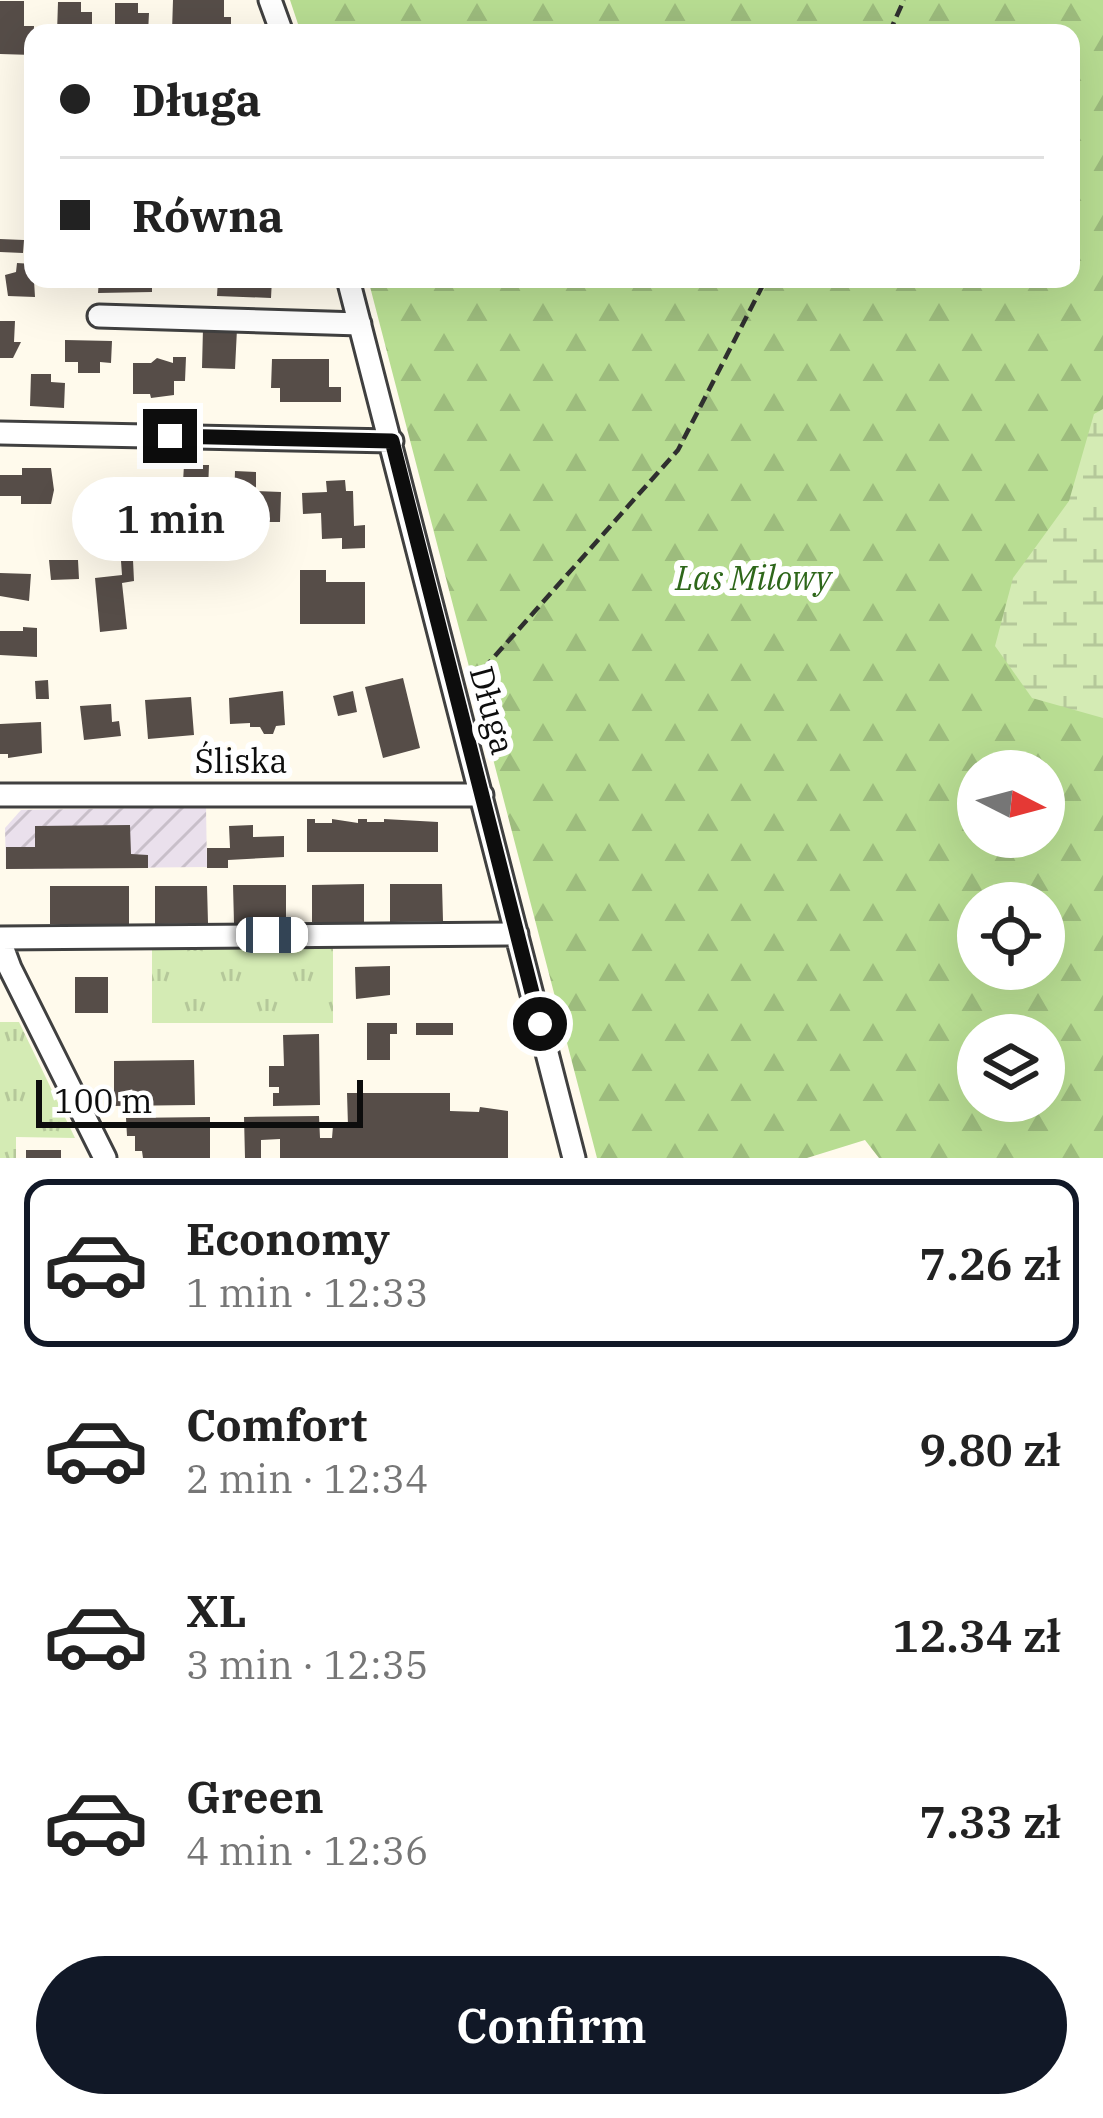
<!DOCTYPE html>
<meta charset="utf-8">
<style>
body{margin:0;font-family:"IBM Plex Serif",serif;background:#f2f2f2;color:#222;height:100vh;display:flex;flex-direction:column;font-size:45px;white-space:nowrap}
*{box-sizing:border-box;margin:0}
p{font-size:39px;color:#767676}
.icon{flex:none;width:66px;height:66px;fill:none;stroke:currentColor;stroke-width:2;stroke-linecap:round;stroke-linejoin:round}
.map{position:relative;height:1158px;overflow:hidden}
.details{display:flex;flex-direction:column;background:#fff;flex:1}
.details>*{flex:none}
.guide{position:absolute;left:24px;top:24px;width:1056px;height:264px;border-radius:24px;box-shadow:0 12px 48px #0002;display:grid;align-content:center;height:264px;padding:0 36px;background:#fff}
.needle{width:78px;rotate:96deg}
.controls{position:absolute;left:957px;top:750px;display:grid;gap:24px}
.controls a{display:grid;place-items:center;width:108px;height:108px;border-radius:50%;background:#fff;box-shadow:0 12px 48px #0002;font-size:60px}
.scale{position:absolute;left:36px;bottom:30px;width:327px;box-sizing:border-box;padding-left:12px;border:6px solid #0d0d0d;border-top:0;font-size:33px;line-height:42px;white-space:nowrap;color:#0d0d0d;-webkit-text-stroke:9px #fff;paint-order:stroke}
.end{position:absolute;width:54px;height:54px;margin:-27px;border:15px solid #0d0d0d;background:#fff;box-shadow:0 0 0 6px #fff}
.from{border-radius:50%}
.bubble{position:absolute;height:84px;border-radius:42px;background:#fff;box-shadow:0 12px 48px #0002;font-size:39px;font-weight:600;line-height:84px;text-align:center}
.car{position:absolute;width:36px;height:72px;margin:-36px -18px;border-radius:15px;box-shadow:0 0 9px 3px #0007;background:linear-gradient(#fff 24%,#345 0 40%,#fff 0 76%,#345 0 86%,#fff 0)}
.guide b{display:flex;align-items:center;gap:42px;height:114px;font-size:45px}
.guide b+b{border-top:3px solid #e0e0e0}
.guide i{width:30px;height:30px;background:#222}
ul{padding:21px 0 0;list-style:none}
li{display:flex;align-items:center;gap:36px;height:168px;margin:0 24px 18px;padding:0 12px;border:6px solid transparent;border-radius:24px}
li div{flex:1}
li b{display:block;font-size:45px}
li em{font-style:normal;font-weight:600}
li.current{border-color:#111827}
li>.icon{width:108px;height:108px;stroke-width:1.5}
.button{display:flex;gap:24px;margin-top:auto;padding:24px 36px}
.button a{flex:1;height:138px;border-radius:72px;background:#111827;color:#fff;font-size:48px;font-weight:600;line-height:138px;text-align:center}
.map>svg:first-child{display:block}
.industrial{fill:url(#industrial-furrows)}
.grass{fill:url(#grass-tufts)}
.forest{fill:url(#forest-firs);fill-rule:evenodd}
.wetland{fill:url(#wetland-marsh)}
.building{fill:#564d48}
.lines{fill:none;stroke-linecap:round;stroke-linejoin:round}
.minor-casing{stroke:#404040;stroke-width:27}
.path{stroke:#2f2f2f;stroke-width:4.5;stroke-dasharray:12 6;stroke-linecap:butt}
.minor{stroke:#fff;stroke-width:21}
.route{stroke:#0d0d0d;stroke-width:15}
.labels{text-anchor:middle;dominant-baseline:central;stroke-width:12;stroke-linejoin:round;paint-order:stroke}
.park-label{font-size:33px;font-style:italic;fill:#2e671a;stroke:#fff}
.street-label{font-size:33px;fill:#0d0d0d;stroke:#fff}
</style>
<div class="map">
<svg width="1103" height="1158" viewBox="0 0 1103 1158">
<defs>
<pattern id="industrial-furrows" width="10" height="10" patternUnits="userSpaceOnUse" patternTransform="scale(3)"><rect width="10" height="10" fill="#eae0ec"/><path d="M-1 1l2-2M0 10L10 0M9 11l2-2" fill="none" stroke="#c8bfc9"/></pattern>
<pattern id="grass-tufts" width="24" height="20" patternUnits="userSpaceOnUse" patternTransform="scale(3)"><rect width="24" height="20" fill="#d4ebb4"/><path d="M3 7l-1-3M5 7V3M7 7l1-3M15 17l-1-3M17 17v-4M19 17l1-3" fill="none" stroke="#b5c89a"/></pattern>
<pattern id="forest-firs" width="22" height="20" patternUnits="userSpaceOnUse" patternTransform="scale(3)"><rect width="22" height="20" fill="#b8dd92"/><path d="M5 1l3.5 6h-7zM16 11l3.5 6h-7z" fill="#9dbc7d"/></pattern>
<pattern id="wetland-marsh" width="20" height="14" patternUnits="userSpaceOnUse" patternTransform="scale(3)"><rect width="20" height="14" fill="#d4ebb4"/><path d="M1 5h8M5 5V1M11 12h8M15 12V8" fill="none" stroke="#b5c89a"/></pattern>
</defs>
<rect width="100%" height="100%" fill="#fffaec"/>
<!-- industrial -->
<path class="industrial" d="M206,807L207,867L6,869L5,828L21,810Z"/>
<!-- grass -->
<path class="grass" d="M333,944V1023H152V946Z
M0,1022H19L75,1138L16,1137V1158H0Z"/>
<!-- forest -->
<path class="forest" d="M290,0H1103V1158H879L865,1140L807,1158H597L368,279H1071V33H301ZM978,771H1044V837H978ZM978,903H1044V969H978ZM978,1035H1044V1101H978Z"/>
<!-- wetland -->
<path class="wetland" d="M1103,409V718L1032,698L995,646L1013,578L1069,501L1094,414Z"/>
<!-- building -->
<path class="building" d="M173,0H224V17H231V32L172,31Z
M0,1H24V26H34L33,55L0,54Z
M58,2H81V12H92V33H57Z
M115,3H138V13H149L148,33H115Z
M0,239L24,240L23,253L0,252Z
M17,263L33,264L35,297L8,296L5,275L16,272Z
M99,279H152V292L98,293Z
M218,279H272L271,298L217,296Z
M0,321H15L14,342H21L13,358H0Z
M203,328L237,329L235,369L202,368Z
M65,340L112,341L111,363L100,362V373H78V362H65Z
M173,357H186L185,381H174V395L151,398L150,394H133V363H151L157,358L173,363Z
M272,359H329V387H341V402H280V388H271Z
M31,374H51V382L65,383L64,408L30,406Z
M184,465H209L208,490H203L208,499L202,530L173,529V519H161L162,487L183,482Z
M22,468H51L54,490L51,504H21V496H0V475H22Z
M235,471L256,472V491L281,492L280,522H268V526L241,521V502H234Z
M345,480L346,491H353L354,526L365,525V548L342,549V538L322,539L321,513L303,514L302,493L327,492L326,481Z
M49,560H78L79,579L51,580Z
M133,560L134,581L122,583L127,629L100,632L95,578L122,575L121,561Z
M300,570H326V582H365V624H300Z
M0,573L31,574L29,601L0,596Z
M23,627L37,628V657L0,655V631H23Z
M403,678L420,748L383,758L365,687Z
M48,680L49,699H36L35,681Z
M283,691L285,725L276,726L273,734H264L260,727H250V723L230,724L229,698Z
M353,691L357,712L338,716L333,696Z
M191,697L194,735L148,739L145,700Z
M111,704L112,722L119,721L121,736L84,740L80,706Z
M41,722L42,753L8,758V754H0V724Z
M307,819H315V823H332V819L358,823V819H367V822H384V819L438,822V852H307Z
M130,825L131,854L148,855V868L6,869V847H35V826Z
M253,825V837L284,836V857L228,860V868H207V848H230L229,826Z
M364,884V922H312V885Z
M390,884H442L443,921L390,922Z
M233,885H286V923H234Z
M50,886H129V924H50Z
M155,886H207L208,923L155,924Z
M390,966V995L356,999L355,967Z
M75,977H108V1013H75Z
M367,1023H397V1034H390V1060H367Z
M416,1023H453V1035H416Z
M319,1034L320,1105L273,1106V1093H279V1087H269V1066H284L283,1035Z
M194,1060L195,1105L114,1106V1061Z
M347,1093H450V1111L479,1112L480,1107L508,1111V1158H280V1139L261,1140V1158H245L244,1117L319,1116L320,1138H332L333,1126H348Z
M210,1117V1158H143L142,1151H135V1136H127L126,1118Z
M26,1150H61V1158H26Z"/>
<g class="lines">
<defs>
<path id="minor" d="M270,0L282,33
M348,279L574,1158
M99,316L360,324
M0,433L392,441
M0,795H482
M0,938L517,934
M0,941L10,968L105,1158"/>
</defs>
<!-- minor casing -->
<use href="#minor" class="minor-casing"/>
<!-- path -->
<path class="path" d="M889,33L904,0
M471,683L678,450L766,279"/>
<!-- minor -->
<use href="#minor" class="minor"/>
</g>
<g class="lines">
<!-- route -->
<path class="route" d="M170,436L392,441L540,1024"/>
</g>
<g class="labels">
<!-- park labels -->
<g class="park-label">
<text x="753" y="577">Las Milowy</text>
</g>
<!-- street labels -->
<g class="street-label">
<text transform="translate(493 710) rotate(75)">Długa</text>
<text x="241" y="760">Śliska</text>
</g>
</g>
</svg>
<div class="controls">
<a><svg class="needle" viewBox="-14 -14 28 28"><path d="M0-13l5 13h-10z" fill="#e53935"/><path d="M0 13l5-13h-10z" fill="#767676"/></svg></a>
<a><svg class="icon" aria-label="locate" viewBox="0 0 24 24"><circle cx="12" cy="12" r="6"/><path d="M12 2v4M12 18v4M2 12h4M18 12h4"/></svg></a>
<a><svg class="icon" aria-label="layers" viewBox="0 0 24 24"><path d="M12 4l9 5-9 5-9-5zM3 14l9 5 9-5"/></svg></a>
</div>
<div class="scale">100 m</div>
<i class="end from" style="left:540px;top:1024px"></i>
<i class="end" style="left:170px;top:436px"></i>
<div class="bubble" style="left:72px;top:477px;width:198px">1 min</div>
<i class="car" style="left:272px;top:935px;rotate:90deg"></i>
<div class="guide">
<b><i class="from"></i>Długa</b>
<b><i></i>Równa</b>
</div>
</div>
<section class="details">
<ul>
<li class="current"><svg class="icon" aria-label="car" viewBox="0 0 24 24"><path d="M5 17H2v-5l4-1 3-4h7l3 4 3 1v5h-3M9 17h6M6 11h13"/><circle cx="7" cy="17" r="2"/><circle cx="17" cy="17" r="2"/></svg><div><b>Economy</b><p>1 min · 12:33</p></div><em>7.26 zł</em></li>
<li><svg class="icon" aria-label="car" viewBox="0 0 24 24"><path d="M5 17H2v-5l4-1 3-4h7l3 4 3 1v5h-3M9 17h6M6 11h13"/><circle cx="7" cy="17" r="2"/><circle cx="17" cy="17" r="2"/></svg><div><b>Comfort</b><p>2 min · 12:34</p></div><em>9.80 zł</em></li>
<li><svg class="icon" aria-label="car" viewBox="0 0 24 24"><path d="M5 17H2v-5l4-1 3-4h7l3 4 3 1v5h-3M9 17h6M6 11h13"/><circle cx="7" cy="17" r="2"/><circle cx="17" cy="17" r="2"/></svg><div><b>XL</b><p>3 min · 12:35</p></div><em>12.34 zł</em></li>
<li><svg class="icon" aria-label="car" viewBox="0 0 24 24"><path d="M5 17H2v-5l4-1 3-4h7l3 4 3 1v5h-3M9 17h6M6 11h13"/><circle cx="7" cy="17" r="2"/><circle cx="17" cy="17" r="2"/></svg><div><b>Green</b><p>4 min · 12:36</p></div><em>7.33 zł</em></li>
</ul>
<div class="button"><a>Confirm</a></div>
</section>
